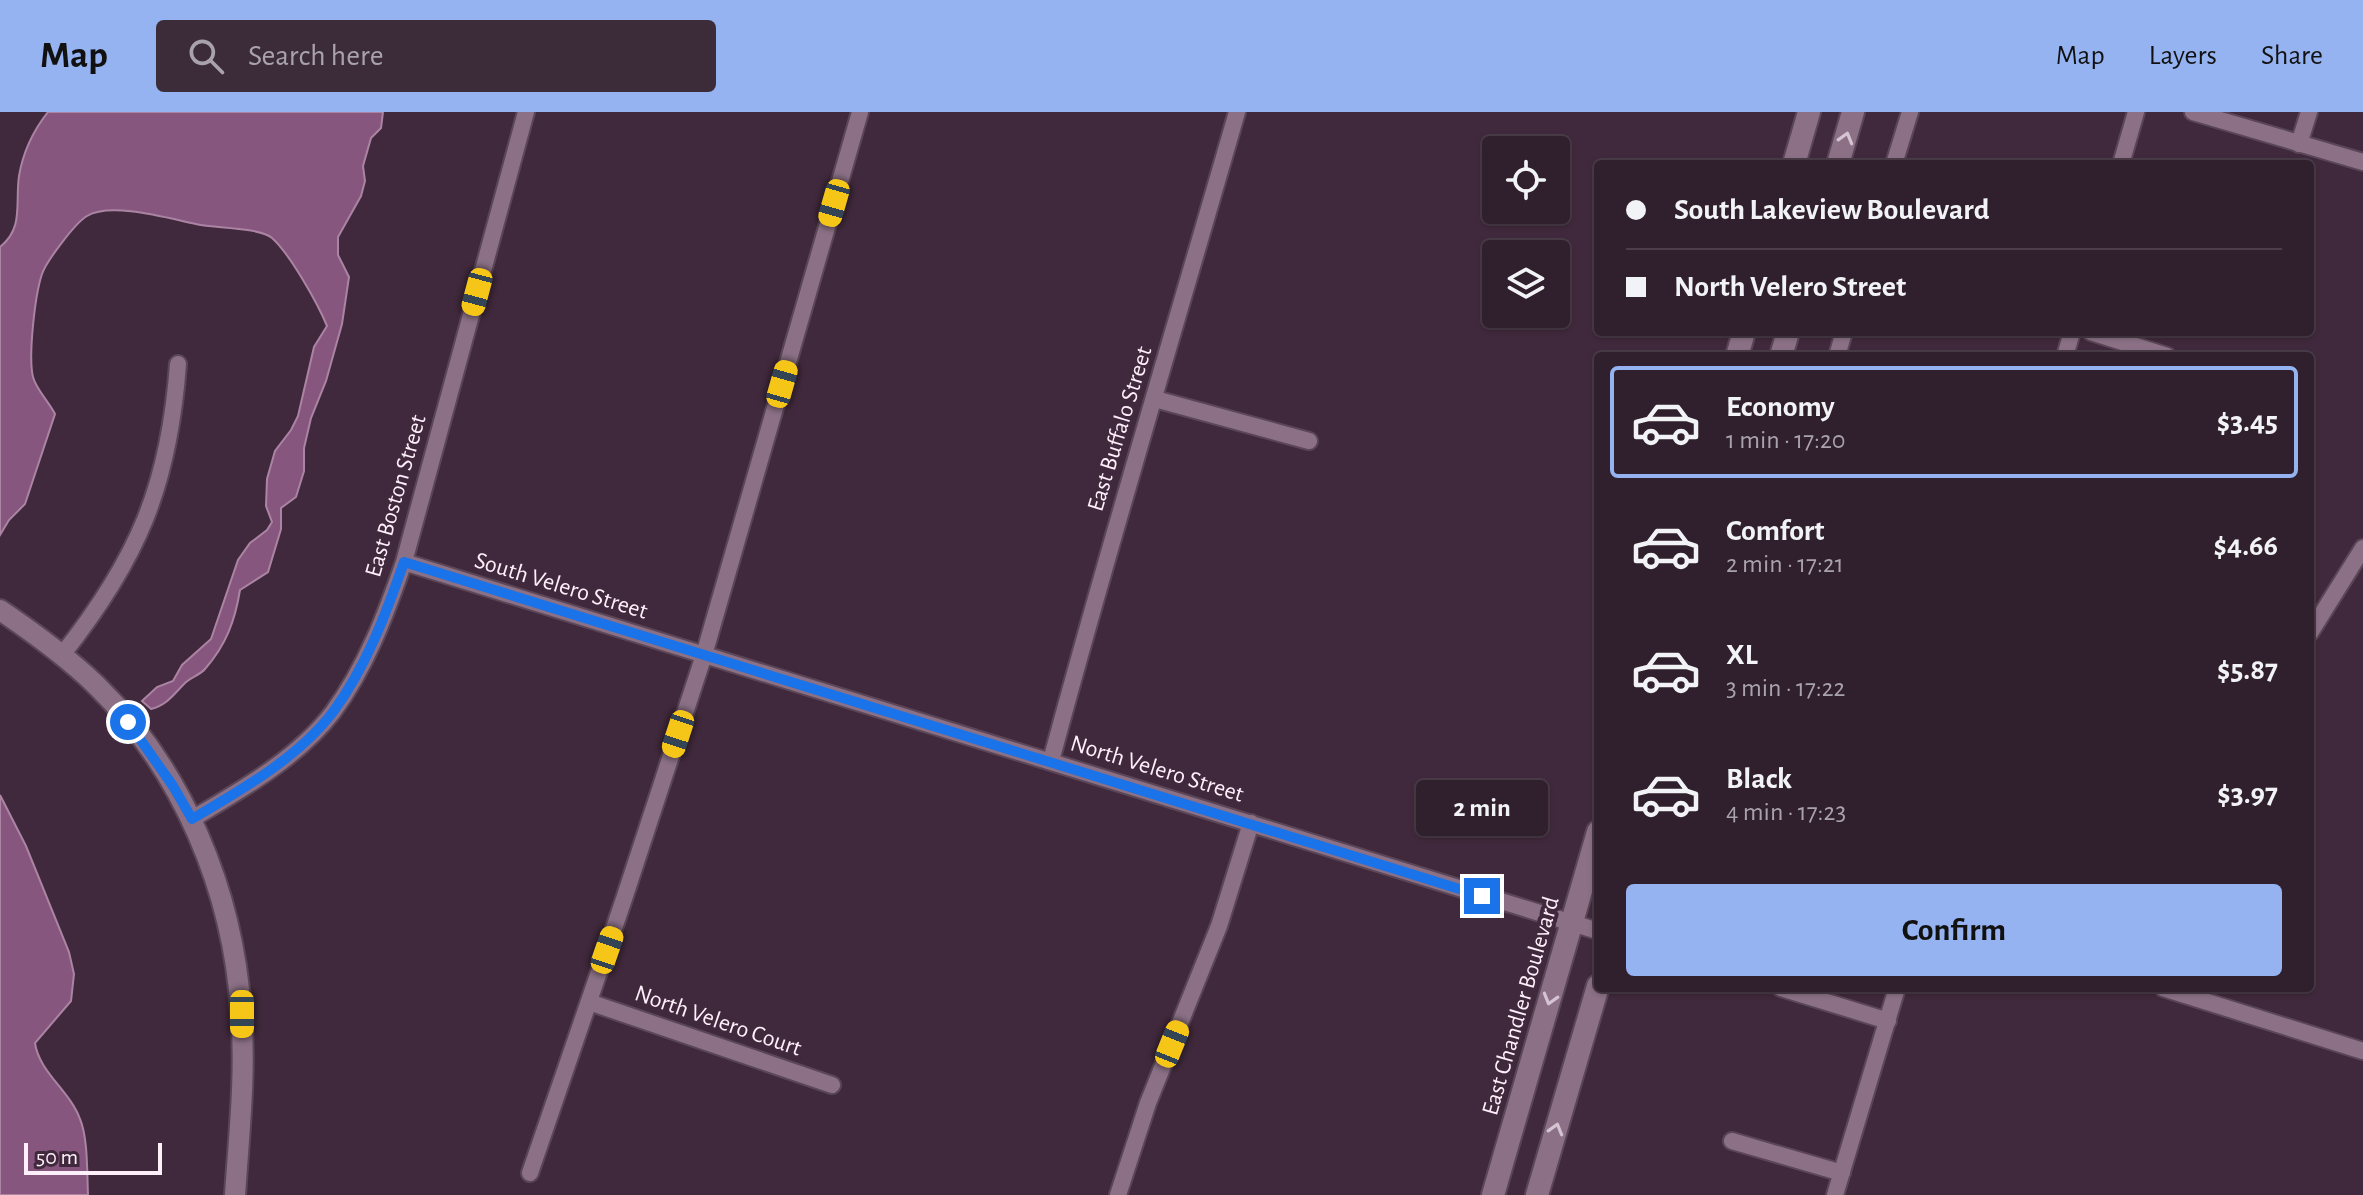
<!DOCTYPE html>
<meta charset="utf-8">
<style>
body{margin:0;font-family:"Alegreya Sans",sans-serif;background:#3c2c39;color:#f1f3f6;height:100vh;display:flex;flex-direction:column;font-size:30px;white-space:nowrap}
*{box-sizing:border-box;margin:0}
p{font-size:26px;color:#a8a2aa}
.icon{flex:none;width:44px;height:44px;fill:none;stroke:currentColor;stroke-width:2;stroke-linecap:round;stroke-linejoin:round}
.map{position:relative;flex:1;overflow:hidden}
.sheet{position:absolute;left:1594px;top:240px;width:720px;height:640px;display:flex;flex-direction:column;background:#301f2d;border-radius:8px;box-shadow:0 2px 6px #0004,0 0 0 2px #4b3d49}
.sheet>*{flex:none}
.hud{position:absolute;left:1594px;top:48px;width:720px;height:176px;border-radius:8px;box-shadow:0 2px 6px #0004,0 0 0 2px #4b3d49;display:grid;align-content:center;height:176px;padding:0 32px;background:#301f2d}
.tools{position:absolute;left:1482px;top:24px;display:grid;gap:16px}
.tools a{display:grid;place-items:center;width:88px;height:88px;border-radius:8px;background:#301f2d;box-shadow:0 2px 6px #0004,0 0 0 2px #4b3d49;font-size:40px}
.scale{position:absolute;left:24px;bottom:20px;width:138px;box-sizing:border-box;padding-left:8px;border:4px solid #feeffa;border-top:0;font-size:22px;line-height:28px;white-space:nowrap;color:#feeffa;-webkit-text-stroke:6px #40293c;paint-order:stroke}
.end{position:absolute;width:36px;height:36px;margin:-18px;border:10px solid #1a73e8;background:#fff;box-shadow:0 0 0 4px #fff}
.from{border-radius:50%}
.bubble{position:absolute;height:56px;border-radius:8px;background:#301f2d;box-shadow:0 2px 6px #0004,0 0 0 2px #4b3d49;font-size:26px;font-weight:700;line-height:56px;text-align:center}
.car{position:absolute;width:24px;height:48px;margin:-24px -12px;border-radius:10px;box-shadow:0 0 6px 2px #0007;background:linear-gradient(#f5c518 24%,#345 0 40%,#f5c518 0 76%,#345 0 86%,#f5c518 0)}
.hud b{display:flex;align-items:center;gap:28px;height:76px;font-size:30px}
.hud b+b{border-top:2px solid #4b3d49}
.hud i{width:20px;height:20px;background:#f1f3f6}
ul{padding:14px 0 0;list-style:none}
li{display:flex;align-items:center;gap:24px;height:112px;margin:0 16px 12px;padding:0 16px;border:4px solid transparent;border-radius:8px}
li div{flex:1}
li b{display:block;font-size:30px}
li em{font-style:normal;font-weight:700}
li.active{border-color:#95b2f1}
li>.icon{width:72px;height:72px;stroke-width:1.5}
.button{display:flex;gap:16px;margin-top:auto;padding:16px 32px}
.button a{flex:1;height:92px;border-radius:8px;background:#95b2f1;color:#111;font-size:32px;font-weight:700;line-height:92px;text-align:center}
header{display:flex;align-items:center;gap:48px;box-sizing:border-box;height:112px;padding:0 40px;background:#95b2f1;color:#111}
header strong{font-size:38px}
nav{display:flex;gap:44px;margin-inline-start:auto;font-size:28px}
.search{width:560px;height:72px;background:#3c2c39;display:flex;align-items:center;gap:20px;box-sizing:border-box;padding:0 28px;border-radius:8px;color:#a8a2aa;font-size:30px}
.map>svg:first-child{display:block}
.water{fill:#87567e;stroke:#ab84a3;stroke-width:2}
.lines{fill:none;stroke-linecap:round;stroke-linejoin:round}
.minor-casing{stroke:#5a4657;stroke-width:20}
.tertiary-casing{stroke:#5a4657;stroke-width:24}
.secondary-casing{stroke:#5a4657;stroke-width:26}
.minor{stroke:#8c7186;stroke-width:16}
.tertiary{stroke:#8c7186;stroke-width:20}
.secondary{stroke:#8c7186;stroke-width:22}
.oneway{stroke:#d6c3d1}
.route{stroke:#1a73e8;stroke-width:10}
.labels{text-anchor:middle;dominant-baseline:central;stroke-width:8;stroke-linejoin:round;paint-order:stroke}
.street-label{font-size:24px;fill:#feeffa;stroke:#40293c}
</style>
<header>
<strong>Map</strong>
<div class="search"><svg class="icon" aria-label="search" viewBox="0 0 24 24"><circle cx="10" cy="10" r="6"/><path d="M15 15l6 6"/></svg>Search here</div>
<nav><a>Map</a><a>Layers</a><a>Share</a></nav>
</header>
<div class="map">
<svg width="2363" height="1083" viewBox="0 0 2363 1083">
<rect width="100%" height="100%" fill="#40293c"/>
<!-- water -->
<path class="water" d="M48,0H383L381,16L371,26L363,54L365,69L361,84L338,125V143L349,165L342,212L326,269L311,306L304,336V359L296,385L281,396V417L268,460L240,478C235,509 226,533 205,557C200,563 191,565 185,571C173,583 167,593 151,597L142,589L157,575L173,569L182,553L211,527L238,448L250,431L267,418L272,410L266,394L267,367L275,339L291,318L298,304L314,235L327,214C318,192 290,142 272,126C261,116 218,116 201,113C174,108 112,89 87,104C75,111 46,150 42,162C35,183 28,244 33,265C36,277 49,290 55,302L25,392L9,408L0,423V135C24,116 15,92 19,64C23,40 33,19 48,0Z
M0,683L26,734L69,840L74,862L71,889L35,931C39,960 70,979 80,1007C88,1026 87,1061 88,1083H0Z"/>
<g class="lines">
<defs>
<path id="minor" d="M2193,0L2363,50
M2299,32L2309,0
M1894,52L1910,0
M2121,52L2136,0
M2091,220L2167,244
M1837,244L1844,220
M2065,244L2072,220
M1155,287L1309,329
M404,450L1598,819
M2310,521L2363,436
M62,543C138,447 169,374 178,252
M1051,649C1109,432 1175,216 1237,0
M192,707C241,678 298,646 333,600C366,555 386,502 404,450L526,0
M1781,876L1888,909
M2163,876L2363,939
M589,890L832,973
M1732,1029L1842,1061
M530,1061L624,787L704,543L860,0
M1118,1083L1148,991L1219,814L1251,711
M1835,1083L1897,876"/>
<path id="tertiary" d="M0,498C34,521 67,545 96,573C183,658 233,779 241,900C246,961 239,1023 235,1083"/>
<path id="secondary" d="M1794,52L1809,0
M1838,52L1853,0
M1737,244L1744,220
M1781,244L1788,220
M1493,1083L1598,720
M1537,1083L1598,874"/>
</defs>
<!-- minor casing -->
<use href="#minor" class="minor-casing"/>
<!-- tertiary casing -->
<use href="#tertiary" class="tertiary-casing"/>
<!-- secondary casing -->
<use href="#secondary" class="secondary-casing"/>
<!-- minor -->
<use href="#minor" class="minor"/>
<!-- tertiary -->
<use href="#tertiary" class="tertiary"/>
<!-- secondary -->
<use href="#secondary" class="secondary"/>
</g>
<!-- one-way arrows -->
<defs><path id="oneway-chevron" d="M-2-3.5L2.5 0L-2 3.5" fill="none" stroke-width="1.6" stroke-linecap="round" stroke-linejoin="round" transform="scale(2)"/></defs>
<g class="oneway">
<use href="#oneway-chevron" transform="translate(1846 26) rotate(-74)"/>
<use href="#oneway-chevron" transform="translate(1550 887) rotate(106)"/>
<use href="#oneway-chevron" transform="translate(1556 1017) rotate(-74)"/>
</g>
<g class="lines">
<!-- route -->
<path class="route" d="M128,610L173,674L192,707C241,678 298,646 333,600C366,555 386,502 404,450L1482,784"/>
</g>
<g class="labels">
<!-- street labels -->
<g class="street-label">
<text transform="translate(1120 317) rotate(-73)">East Buffalo Street</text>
<text transform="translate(396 384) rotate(-74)">East Boston Street</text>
<text transform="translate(561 474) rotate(17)">South Velero Street</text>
<text transform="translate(1157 657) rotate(17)">North Velero Street</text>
<text transform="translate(1521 894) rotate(-74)">East Chandler Boulevard</text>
<text transform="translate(718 909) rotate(19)">North Velero Court</text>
</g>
</g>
</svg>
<div class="tools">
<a><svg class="icon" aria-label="locate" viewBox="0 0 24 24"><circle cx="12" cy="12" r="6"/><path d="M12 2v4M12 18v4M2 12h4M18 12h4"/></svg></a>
<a><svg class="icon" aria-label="layers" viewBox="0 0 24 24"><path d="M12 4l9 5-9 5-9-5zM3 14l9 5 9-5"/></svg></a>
</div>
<div class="scale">50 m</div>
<i class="end from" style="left:128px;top:610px"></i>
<i class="end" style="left:1482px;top:784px"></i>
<div class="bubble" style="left:1416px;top:668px;width:132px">2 min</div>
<i class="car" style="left:834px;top:91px;rotate:196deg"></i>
<i class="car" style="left:477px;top:180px;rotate:195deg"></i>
<i class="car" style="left:782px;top:272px;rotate:16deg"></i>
<i class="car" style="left:678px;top:622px;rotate:198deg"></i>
<i class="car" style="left:607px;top:838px;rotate:19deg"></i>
<i class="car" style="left:242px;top:902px;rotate:180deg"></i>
<i class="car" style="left:1172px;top:932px;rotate:22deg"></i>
<div class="hud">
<b><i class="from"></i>South Lakeview Boulevard</b>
<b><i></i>North Velero Street</b>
</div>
<section class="sheet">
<ul>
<li class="active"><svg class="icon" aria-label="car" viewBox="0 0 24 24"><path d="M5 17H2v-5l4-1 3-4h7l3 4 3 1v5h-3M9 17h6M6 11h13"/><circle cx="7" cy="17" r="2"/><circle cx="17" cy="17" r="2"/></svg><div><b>Economy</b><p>1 min · 17:20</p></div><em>$3.45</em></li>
<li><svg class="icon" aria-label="car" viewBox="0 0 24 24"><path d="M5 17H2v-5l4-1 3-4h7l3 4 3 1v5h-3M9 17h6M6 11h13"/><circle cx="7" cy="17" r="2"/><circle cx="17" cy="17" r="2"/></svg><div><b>Comfort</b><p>2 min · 17:21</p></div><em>$4.66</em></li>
<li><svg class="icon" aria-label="car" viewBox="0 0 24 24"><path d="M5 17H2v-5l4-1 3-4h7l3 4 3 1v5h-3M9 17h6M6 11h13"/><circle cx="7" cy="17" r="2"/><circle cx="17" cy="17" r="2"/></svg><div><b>XL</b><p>3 min · 17:22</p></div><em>$5.87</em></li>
<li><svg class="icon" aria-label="car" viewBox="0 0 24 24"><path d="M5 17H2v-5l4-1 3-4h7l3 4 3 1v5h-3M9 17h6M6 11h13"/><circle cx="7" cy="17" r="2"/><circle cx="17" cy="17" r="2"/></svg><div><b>Black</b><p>4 min · 17:23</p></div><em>$3.97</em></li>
</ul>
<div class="button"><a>Confirm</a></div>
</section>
</div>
